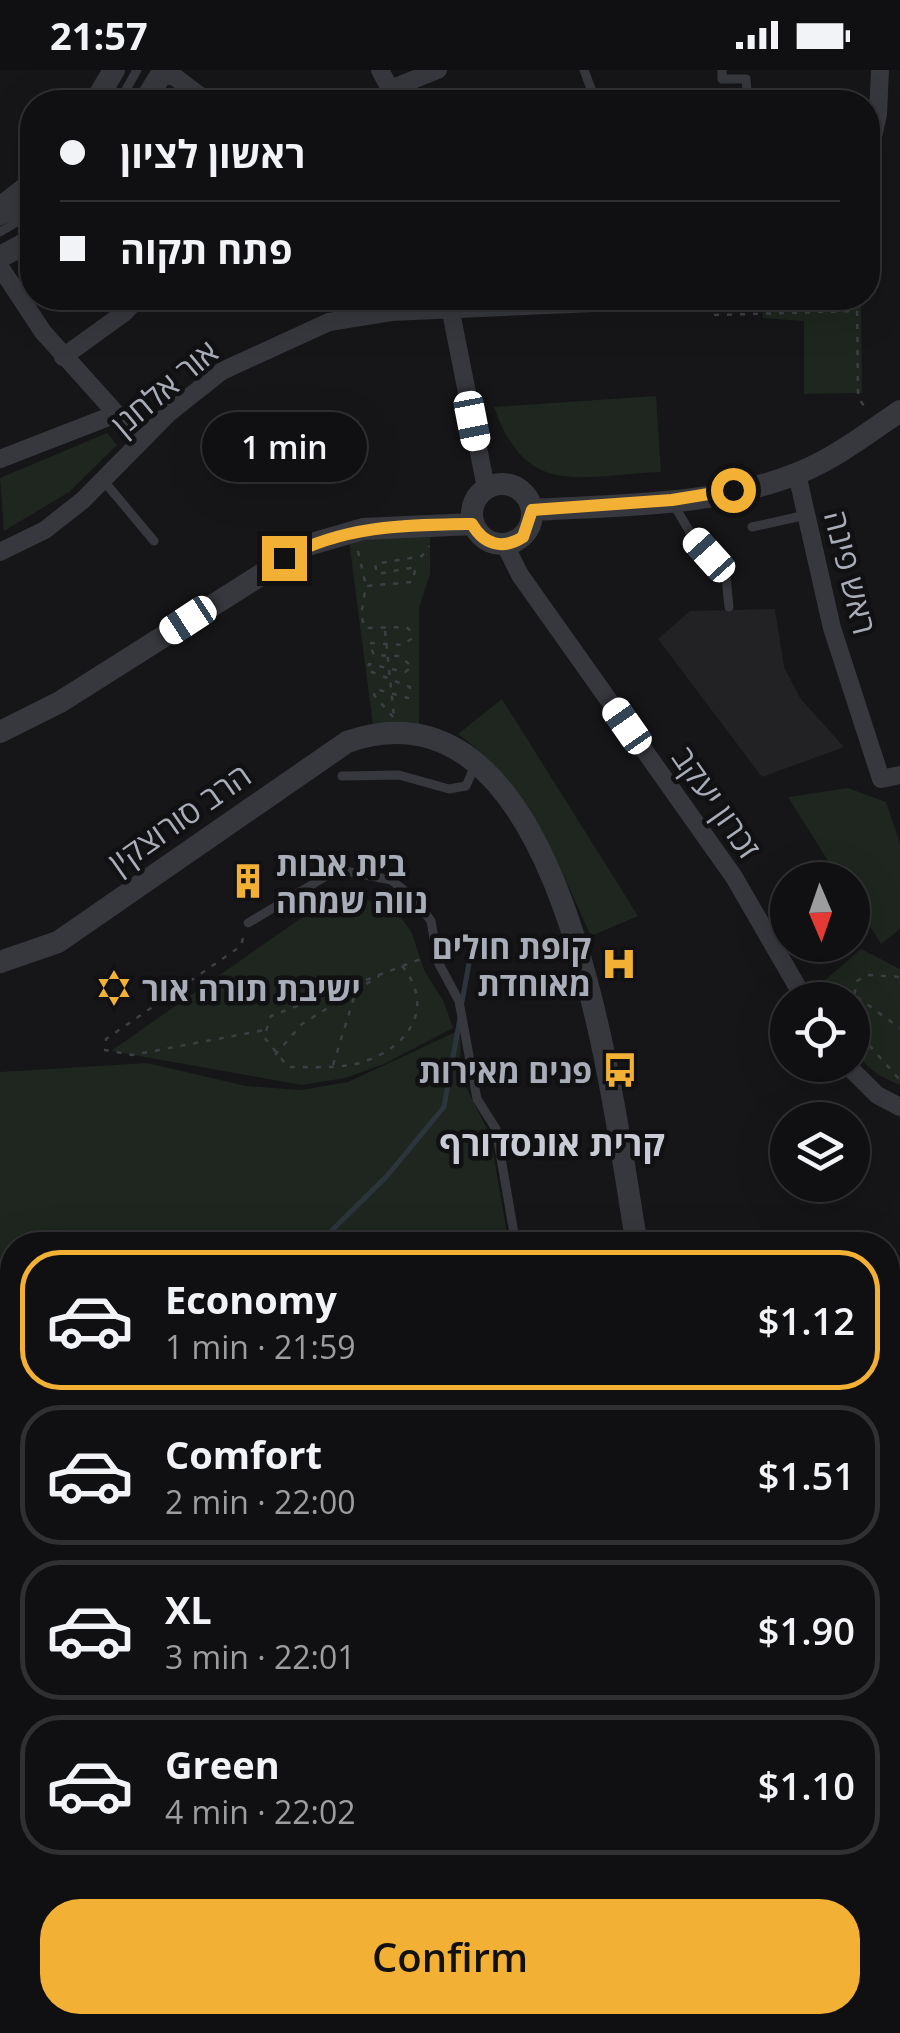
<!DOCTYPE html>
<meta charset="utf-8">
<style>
body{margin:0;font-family:"Open Sans","Noto Sans Hebrew",sans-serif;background:#1e1e20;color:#f1f3f6;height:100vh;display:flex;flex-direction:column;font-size:38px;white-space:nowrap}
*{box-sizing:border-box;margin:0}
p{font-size:32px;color:#9c9d9f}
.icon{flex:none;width:55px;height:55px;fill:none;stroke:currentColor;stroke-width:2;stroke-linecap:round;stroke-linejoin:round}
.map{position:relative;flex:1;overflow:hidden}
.drawer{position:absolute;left:0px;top:1162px;width:900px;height:802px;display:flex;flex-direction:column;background:#101012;border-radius:40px 40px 0 0;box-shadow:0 10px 40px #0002,0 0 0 2px #303032}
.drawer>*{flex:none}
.guide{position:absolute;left:20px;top:20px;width:860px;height:220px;border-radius:40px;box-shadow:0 10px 40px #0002,0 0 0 2px #303032;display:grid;align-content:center;height:220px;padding:0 40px;background:#101012}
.needle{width:65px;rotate:178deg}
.buttons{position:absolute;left:770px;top:792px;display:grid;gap:20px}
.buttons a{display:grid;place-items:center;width:100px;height:100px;border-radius:50%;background:#101012;box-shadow:0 10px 40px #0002,0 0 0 2px #303032;font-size:50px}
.end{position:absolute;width:45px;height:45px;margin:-22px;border:12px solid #f2b134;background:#111;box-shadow:0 0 0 5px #111}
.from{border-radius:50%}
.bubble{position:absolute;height:70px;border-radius:35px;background:#101012;box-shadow:0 10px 40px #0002,0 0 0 2px #303032;font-size:32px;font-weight:600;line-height:70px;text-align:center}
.car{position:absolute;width:30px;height:60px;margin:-30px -15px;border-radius:12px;box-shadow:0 0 8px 2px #0007;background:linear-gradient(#fff 24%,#345 0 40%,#fff 0 76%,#345 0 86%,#fff 0)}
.guide b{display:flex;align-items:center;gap:35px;height:95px;font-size:38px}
.guide b+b{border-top:2px solid #303032}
.guide i{width:25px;height:25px;background:#f1f3f6}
ul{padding:18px 0 0;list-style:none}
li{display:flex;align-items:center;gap:30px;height:140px;margin:0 20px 15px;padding:0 20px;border:5px solid #303032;border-radius:40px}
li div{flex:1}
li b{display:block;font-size:38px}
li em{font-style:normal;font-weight:600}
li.active{border-color:#f2b134}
li>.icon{width:90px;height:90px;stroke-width:1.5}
.button{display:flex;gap:20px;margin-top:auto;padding:20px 40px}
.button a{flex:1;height:115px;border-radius:40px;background:#f2b134;color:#111;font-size:40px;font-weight:600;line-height:115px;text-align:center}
.status{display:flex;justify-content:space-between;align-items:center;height:70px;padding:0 50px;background:#101012;direction:ltr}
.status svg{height:28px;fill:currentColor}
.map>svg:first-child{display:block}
.built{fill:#222225}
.green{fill:#1e261f}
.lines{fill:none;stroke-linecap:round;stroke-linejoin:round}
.stream{stroke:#2c353c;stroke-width:5}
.path{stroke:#3d3f44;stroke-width:2.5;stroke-dasharray:5 8;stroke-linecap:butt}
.service{stroke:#37383d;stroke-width:9}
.minor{stroke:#37383d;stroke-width:18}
.tertiary{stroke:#37383d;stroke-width:22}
.motorway{stroke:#63666e;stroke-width:32}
.route{stroke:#f2b134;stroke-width:12}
.labels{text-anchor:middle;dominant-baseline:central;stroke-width:9;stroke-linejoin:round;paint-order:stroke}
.street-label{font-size:32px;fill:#a8adb8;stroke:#111113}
.poi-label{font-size:32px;font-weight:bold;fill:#a8adb8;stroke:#111113;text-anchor:start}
.neighbourhood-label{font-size:35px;font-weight:bold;fill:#c9ccd4;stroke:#111113}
</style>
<div class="status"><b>21:57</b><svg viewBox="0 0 49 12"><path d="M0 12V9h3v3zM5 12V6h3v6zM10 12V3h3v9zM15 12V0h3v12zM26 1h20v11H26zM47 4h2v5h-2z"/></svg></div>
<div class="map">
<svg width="900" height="1963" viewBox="0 0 900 1963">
<rect width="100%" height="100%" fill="#161618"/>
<!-- built -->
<path class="built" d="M775,539L784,597L800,628L844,677L762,707L658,569L690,541Z"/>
<!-- green -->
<path class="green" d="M785,228H861L862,323L804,324V251L763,248L762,237Z
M656,326L661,402C579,405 527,430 494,337Z
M107,363L117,375L69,422L4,461L0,408Z
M430,463V504L419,538V657L373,655L349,471Z
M502,629L638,846L591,866C558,792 525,713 458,664Z
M848,718L886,732L900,773V859L881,874L853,829L852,810H840L788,727Z
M362,827L398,844L411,861L425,902L443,930L453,958L384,994L345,1008L302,1015L111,981L320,835Z
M861,879L900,899V1015C852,996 852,976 852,930H824L817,917Z
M460,960L461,1007L490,1065L509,1175H12V1952L385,1953L361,1963H0V1002L147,993L246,1016L301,1020L348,1012Z
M888,1618L900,1620V1864H888Z"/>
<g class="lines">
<!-- stream -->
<path class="stream" d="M462,932L473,871
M317,1175L387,1106L444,1037L460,948
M0,1209L12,1220"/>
<!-- path -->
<path class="path" d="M857,228L858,327L866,339
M714,245L857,241
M358,481L366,516
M385,561L394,647
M393,647L374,625L376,619L408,628L410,617L367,600L369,594L405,602L412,597L400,586L374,585L369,573L403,575L411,569V561L406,557L365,558L361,545L366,516L412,512L416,497L377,504L375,494L422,486L429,476
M243,868L241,876L106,969L105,980L132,985L265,960
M402,896C440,942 401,985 351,995C331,998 309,997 288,997L264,967L271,946L426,887
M857,927L900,958
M852,937L857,911L868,905L900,907
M852,956L900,1010
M275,985L302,954L379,906
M333,995L356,921"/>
<!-- service -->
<path class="service" d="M584,0L596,32
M722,0V9H746L748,32
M119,32L137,0
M0,151L32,134
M0,162L32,143
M103,410L154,471
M674,435L691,464L725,497L729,537
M752,457L806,445
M342,706L399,705L449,719L466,716L474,698
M248,853L328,805L345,801L391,810L414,828L431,851L438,892L459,931L477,1029L496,1059L516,1175
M888,1234L900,1240"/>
<!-- minor -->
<path class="minor" d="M380,0L397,32
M161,4L175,7L208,32
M390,19L438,0
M868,89L878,44L880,0
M0,197L43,262L141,371
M449,232L486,418
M63,287L124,243L138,228
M0,389L116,344
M797,404L832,558L881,709L900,705
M505,475L520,505L734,807L805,930
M0,482L45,460L83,430L169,343L222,301L329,252L391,242L708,228
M847,995L877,1025L900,1037
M888,1441L900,1440
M888,1571L900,1574"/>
<!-- tertiary -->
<path class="tertiary" d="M95,32L114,0
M144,32L164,0
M0,138L32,113
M0,187L32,170
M472 444a30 30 0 1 1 60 0a30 30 0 1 1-60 0Z
M532,440C620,435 719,436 801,402C837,387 868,363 900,341
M0,662L60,632L308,475L363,459L473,454
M0,892L58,872L347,672C569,594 613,1041 637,1175
M888,1371L900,1370"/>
<!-- motorway -->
<path class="motorway" d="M888,1898L900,1897
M428,1963L453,1952"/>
</g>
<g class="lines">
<!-- route -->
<path class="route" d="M284,488C345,455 405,455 472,454C484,475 503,480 523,467L532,440L672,430L733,420"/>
</g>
<!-- icons -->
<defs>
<symbol id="building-bare" viewBox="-9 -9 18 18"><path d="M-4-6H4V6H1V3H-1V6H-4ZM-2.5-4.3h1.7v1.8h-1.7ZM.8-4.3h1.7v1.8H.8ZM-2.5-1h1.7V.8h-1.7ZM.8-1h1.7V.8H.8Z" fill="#f2b134" stroke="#111113" stroke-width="2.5" paint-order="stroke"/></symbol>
<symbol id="hospital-bare" viewBox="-9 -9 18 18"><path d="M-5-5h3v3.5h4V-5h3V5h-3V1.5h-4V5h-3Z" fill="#f2b134" stroke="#111113" stroke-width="2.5" paint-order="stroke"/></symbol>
<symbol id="synagogue-bare" viewBox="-9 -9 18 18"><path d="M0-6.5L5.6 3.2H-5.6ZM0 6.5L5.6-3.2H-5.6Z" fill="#f2b134" stroke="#111113" stroke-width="2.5" paint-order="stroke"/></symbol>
<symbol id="bus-bare" viewBox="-9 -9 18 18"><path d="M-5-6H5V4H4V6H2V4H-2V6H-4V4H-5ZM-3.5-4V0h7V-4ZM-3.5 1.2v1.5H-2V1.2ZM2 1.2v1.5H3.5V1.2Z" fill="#f2b134" stroke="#111113" stroke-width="2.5" paint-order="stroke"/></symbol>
</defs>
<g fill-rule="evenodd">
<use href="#building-bare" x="223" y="786" width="50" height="50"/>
<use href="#hospital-bare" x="594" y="869" width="50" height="50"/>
<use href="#synagogue-bare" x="89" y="893" width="50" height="50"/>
<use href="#bus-bare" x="595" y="975" width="50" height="50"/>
</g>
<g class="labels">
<!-- street labels -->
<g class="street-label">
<text transform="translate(164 317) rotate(-40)">אור אלחנן</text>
<text transform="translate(851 502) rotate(76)">ראש פינה</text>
<text transform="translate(717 732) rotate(55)">זכרון יעקב</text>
<text transform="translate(179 748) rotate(-35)">הרב סורוצקין</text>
</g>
<!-- poi labels -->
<g class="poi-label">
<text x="276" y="793">בית אבות<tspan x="276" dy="37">נווה שמחה</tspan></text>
<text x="591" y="876" text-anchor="end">קופת חולים<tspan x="591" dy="37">מאוחדת</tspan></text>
<text x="142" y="918">ישיבת תורה אור</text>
<text x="592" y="1000" text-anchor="end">פנים מאירות</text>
</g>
<!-- neighbourhood labels -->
<g class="neighbourhood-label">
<text x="552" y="1072">קרית אונסדורף</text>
</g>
</g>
</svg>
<div class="buttons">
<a><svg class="needle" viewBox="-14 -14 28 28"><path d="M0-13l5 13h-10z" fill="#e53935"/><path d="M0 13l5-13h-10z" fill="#9c9d9f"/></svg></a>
<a><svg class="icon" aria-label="locate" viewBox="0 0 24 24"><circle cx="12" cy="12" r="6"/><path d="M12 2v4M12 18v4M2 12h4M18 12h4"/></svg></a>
<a><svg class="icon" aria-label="layers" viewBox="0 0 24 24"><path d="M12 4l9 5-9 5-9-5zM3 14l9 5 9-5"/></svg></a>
</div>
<i class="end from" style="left:733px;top:420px"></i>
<i class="end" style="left:284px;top:488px"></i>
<div class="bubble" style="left:202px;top:342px;width:165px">1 min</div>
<i class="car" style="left:472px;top:351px;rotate:169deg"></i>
<i class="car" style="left:709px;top:485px;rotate:318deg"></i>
<i class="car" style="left:188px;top:550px;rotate:237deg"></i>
<i class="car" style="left:627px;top:656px;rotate:325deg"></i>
<div class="guide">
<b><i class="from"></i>ראשון לציון</b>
<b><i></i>פתח תקוה</b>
</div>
<section class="drawer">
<ul>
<li class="active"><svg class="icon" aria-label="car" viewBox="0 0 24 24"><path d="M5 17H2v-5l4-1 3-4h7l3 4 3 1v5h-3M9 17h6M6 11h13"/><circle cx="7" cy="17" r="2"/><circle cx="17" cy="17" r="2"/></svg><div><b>Economy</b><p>1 min · 21:59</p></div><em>$1.12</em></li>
<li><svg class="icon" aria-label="car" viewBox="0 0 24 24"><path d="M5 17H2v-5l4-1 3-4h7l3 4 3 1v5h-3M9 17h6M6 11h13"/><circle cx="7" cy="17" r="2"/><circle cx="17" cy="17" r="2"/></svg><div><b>Comfort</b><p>2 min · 22:00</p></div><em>$1.51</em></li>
<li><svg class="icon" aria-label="car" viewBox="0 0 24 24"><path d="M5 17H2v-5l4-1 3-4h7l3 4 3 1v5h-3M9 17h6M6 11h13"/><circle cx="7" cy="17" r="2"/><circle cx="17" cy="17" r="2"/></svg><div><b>XL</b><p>3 min · 22:01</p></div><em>$1.90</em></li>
<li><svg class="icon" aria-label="car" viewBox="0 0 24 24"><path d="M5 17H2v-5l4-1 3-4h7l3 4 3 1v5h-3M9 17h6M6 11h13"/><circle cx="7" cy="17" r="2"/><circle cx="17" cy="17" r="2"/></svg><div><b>Green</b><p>4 min · 22:02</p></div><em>$1.10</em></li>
</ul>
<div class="button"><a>Confirm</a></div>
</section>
</div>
